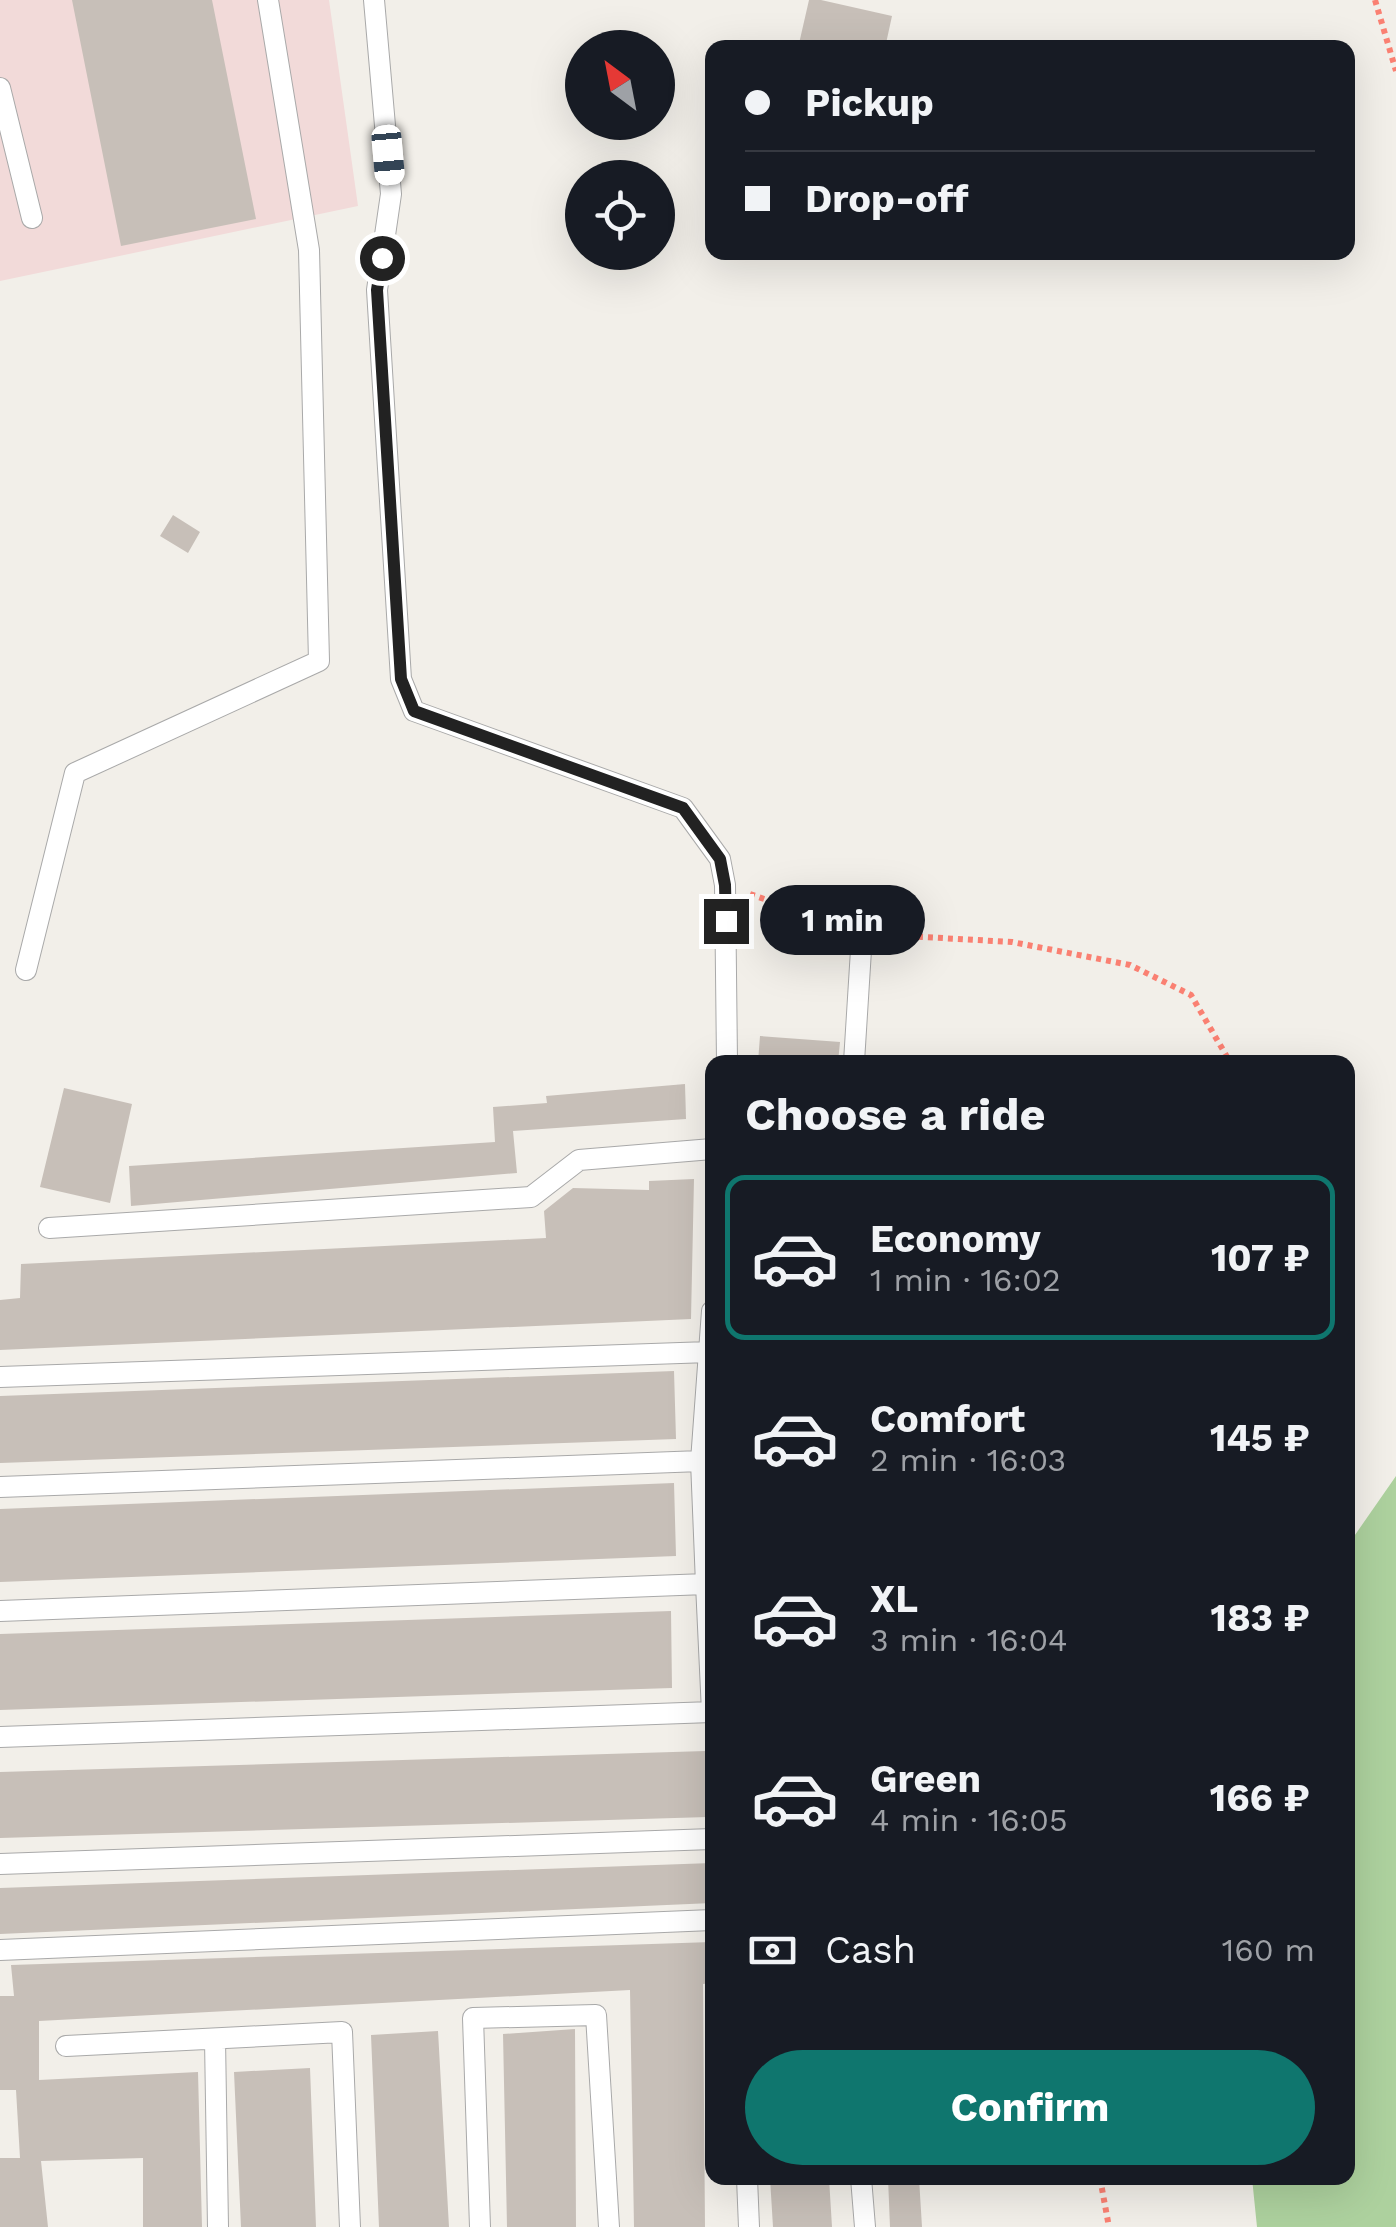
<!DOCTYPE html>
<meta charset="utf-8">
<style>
body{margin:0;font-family:"Work Sans",sans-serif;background:#242831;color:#f1f3f6;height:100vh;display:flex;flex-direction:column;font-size:38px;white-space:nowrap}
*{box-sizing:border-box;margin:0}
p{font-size:32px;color:#9ea1a6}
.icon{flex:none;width:55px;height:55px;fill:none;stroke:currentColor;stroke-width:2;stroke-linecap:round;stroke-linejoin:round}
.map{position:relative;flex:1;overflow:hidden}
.details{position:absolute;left:705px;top:1055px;width:650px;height:1130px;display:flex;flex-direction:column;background:#171b24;border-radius:20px;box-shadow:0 10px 40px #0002}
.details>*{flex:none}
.top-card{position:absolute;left:705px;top:40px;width:650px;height:220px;border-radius:20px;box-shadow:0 10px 40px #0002;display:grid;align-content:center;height:220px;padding:0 40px;background:#171b24}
.needle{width:65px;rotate:328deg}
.buttons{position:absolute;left:565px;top:30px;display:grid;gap:20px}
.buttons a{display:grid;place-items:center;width:110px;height:110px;border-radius:50%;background:#171b24;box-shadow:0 10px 40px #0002;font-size:50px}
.end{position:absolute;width:45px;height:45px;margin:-22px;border:12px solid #222;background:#fff;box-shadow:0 0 0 5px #fff}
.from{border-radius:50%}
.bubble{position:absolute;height:70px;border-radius:35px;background:#171b24;box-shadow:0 10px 40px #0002;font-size:32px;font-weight:700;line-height:70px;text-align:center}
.car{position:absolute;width:30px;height:60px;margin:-30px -15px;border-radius:12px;box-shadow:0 0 8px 2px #0007;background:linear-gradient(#fff 24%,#345 0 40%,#fff 0 76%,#345 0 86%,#fff 0)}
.top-card b{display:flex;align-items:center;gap:35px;height:95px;font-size:38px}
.top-card b+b{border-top:2px solid #363941}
.top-card i{width:25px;height:25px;background:#f1f3f6}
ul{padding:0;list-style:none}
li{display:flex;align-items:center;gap:30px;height:165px;margin:0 20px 15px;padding:0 20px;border:5px solid transparent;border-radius:20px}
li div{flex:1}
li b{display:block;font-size:38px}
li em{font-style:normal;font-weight:700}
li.selected{border-color:#0f766e}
li>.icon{width:90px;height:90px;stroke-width:1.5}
h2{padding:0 40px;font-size:45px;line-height:120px}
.pay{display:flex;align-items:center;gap:25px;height:110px;padding:0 40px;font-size:38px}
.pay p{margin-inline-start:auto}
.primary-button{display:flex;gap:20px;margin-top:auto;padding:20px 40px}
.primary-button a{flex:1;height:115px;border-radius:60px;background:#0f766e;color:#fff;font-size:40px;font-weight:700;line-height:115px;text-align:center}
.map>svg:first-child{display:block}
.commercial{fill:#f2dad9}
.forest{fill:#add19e}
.building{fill:#c7bfb8}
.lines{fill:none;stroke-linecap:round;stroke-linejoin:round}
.lane-casing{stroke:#a9a9a9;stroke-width:22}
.path{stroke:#fa8072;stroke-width:6;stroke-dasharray:5 5;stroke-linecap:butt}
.lane{stroke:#fff;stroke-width:20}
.route{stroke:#222;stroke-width:12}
</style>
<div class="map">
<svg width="1396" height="2227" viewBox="0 0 1396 2227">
<rect width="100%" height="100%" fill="#f2efe9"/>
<!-- commercial -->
<path class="commercial" d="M0,0H329L358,206L0,281Z"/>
<!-- forest -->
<path class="forest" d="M1396,1476V2227H1257L1252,2178H1348V1545Z"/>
<!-- building -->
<path class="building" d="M72,0H212L256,219L121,246Z
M809,0H821L892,16L885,48H798Z
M173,515L200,532L188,553L160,536Z
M760,1036L840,1042L838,1062H758Z
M685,1084L686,1119L513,1131L517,1173L131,1206L129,1166L495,1142L493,1107L547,1103L546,1096Z
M64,1088L132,1104L110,1203L40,1187Z
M694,1179L691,1319L0,1350V1300L20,1298L21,1264L546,1238L544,1211L573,1188L649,1190V1181Z
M674,1371L676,1439L0,1463V1396Z
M674,1483L676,1556L0,1582V1509Z
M671,1611L672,1688L0,1710V1634Z
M706,1751L708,1817L0,1838V1772Z
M712,1863V1903L0,1934V1888Z
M712,1942V1983L703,1984L705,2227H634L630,1990L39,2021V2080L198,2072L202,2227H143V2158L41,2161L48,2227H0V2158H20L16,2090H0V1996H14L11,1965Z
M575,2029L576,2227H507L503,2034Z
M438,2031L449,2227H379L371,2035Z
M310,2068L316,2227H241L234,2072Z
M770,2178H829L832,2227H773Z
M888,2178H919L922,2227H890Z"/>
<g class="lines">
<defs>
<path id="lane" d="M374,0L391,194L377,290L401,679L414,711L683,808L720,859L725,885L727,1062
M0,88L32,218
M26,970L75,773L319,661L309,250L268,0
M854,1062L862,934
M49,1228L531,1197L579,1160L712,1149
M0,1377L709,1352
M0,1487L701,1461
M0,1611L706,1584L701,1461L712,1311
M0,1737L712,1712L706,1584
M0,1864L712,1839
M0,1950L712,1920
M215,2039L218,2227
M66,2046L342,2032L350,2227
M747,2178L749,2227
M861,2178L865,2227
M480,2227L473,2018L596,2015L609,2227"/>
</defs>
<!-- lane casing -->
<use href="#lane" class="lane-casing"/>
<!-- path -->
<path class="path" d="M1375,0L1396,71
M750,894L837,925
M888,935L1012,942L1130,965L1191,995L1230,1062
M1100,2178L1109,2227"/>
<!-- lane -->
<use href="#lane" class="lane"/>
</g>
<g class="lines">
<!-- route -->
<path class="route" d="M382,258L377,290L401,679L414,711L683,808L720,859L725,885L726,921"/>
</g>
</svg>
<div class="buttons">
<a><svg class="needle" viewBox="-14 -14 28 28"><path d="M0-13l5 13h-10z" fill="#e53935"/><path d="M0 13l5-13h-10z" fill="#9ea1a6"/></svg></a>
<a><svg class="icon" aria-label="locate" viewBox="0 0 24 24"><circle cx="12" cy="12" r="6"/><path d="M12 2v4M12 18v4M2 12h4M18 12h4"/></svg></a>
</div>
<i class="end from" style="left:382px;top:258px"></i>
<i class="end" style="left:726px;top:921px"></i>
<div class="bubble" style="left:760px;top:885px;width:165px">1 min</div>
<i class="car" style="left:388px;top:155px;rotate:175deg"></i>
<div class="top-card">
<b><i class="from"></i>Pickup</b>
<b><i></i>Drop-off</b>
</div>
<section class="details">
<h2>Choose a ride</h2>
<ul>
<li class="selected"><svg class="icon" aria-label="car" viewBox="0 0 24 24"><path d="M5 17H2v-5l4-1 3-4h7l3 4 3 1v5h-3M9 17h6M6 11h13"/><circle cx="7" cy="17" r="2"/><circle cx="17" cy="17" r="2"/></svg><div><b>Economy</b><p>1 min · 16:02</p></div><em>107 ₽</em></li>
<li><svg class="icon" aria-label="car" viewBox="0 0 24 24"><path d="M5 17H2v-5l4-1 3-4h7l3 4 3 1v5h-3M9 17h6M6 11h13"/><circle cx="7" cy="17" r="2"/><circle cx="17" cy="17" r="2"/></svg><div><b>Comfort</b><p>2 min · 16:03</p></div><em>145 ₽</em></li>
<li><svg class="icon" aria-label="car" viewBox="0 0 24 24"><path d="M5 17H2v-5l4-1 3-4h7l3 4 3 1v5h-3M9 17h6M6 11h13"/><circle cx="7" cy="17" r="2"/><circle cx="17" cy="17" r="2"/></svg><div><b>XL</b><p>3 min · 16:04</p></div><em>183 ₽</em></li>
<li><svg class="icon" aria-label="car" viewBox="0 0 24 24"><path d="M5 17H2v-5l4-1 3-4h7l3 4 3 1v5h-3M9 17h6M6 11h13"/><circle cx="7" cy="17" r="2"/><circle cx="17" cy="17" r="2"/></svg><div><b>Green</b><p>4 min · 16:05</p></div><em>166 ₽</em></li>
</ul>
<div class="pay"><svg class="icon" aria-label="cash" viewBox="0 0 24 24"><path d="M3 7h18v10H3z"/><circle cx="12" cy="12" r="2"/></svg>Cash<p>160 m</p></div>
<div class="primary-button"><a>Confirm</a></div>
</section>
</div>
